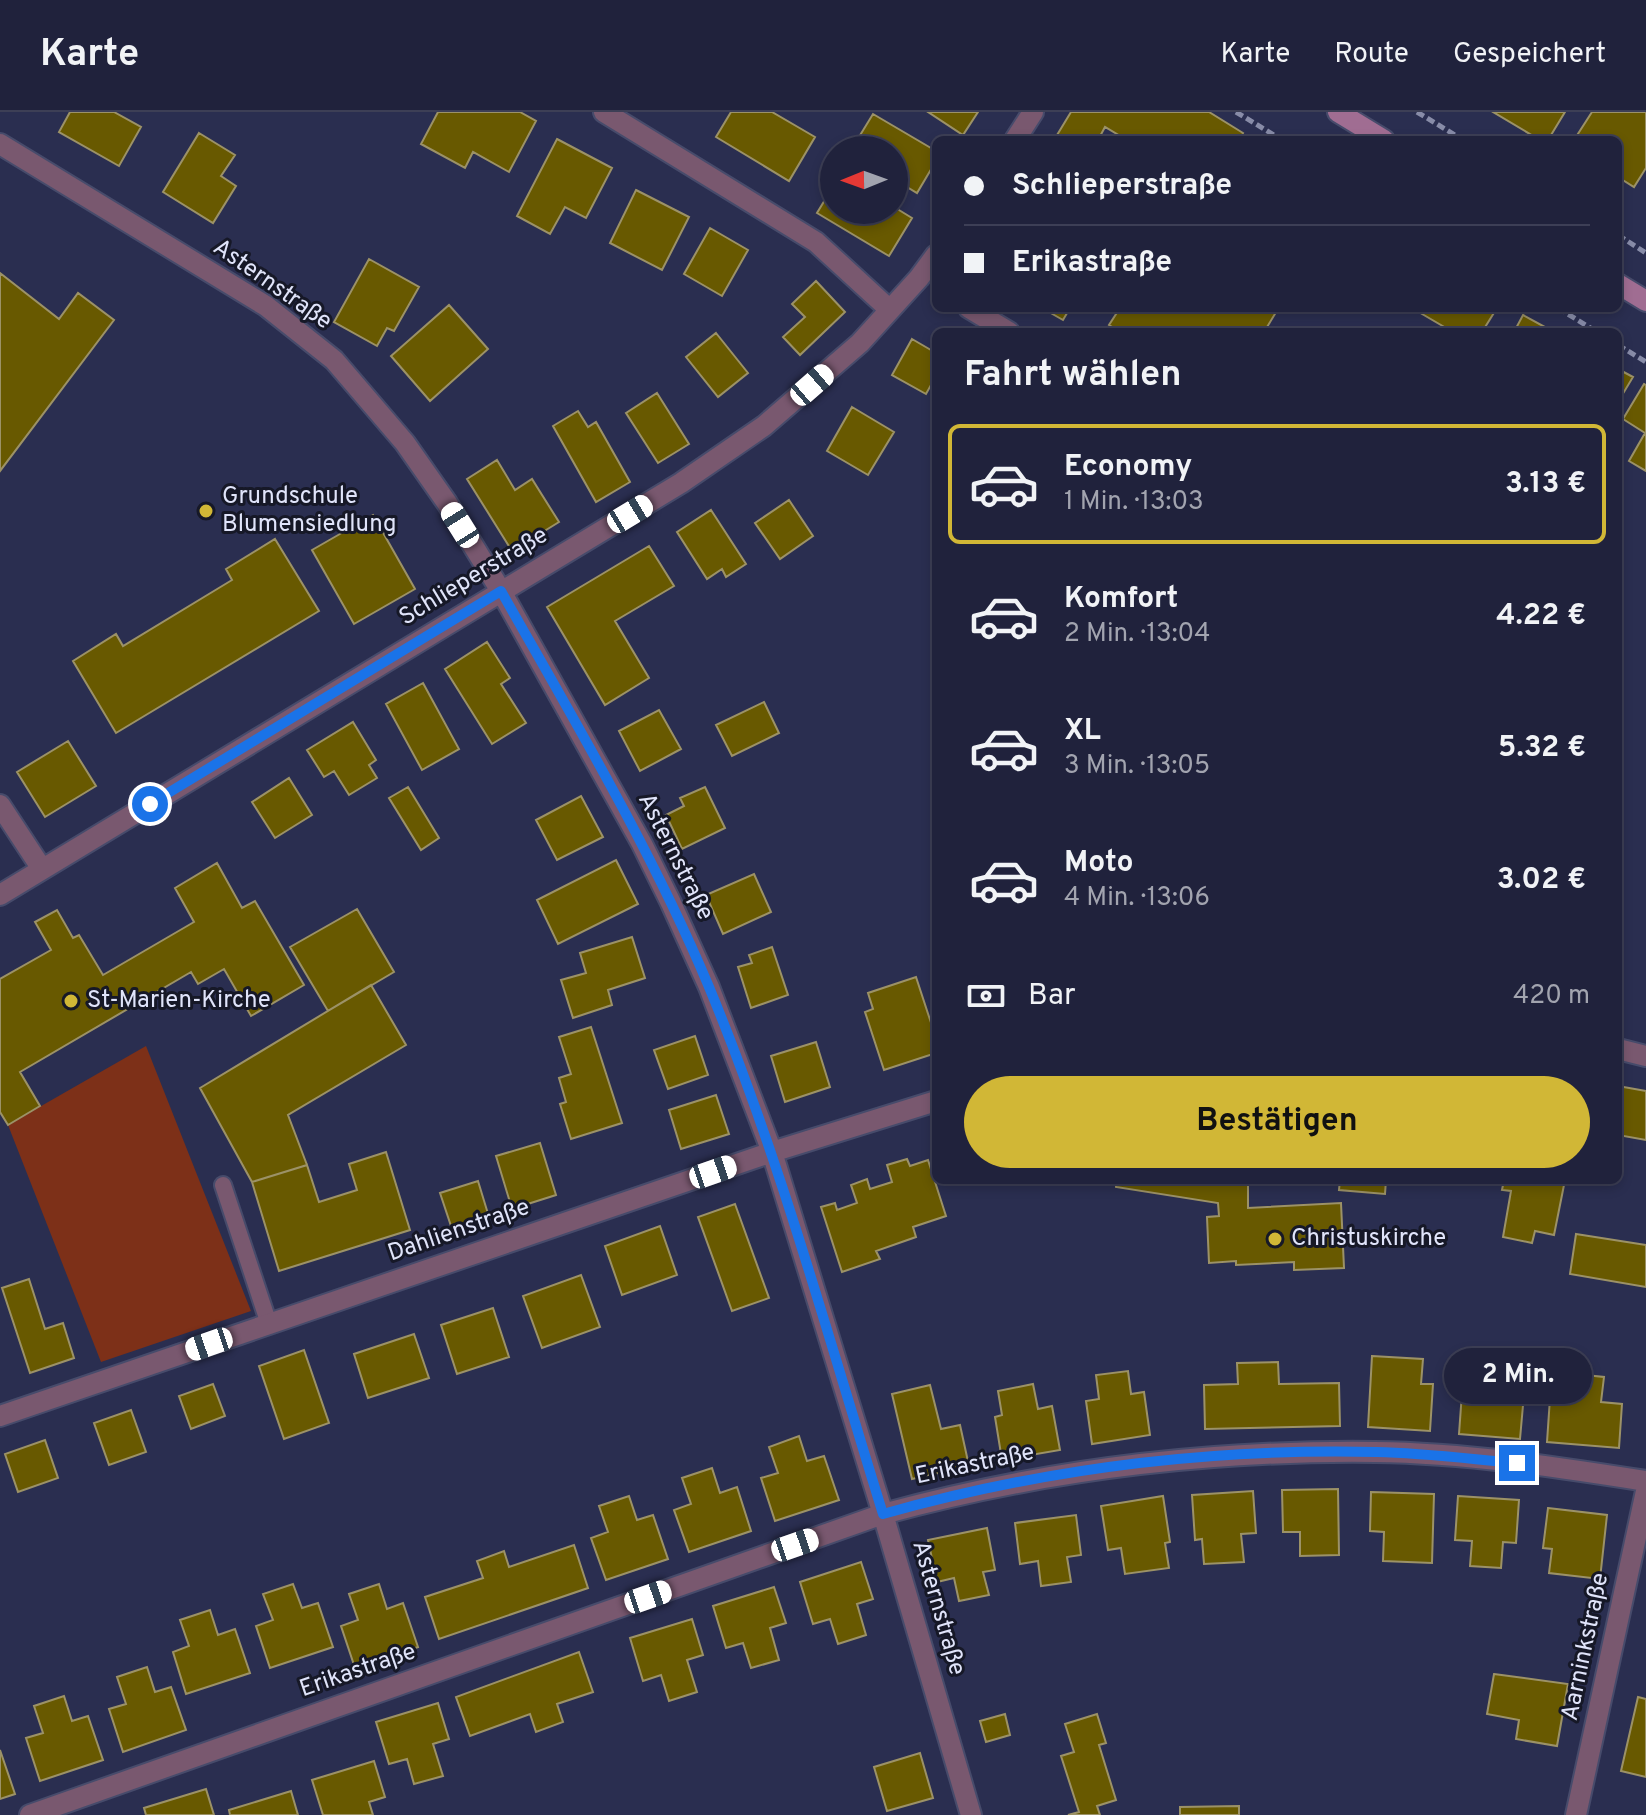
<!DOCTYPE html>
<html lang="de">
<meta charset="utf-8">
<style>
body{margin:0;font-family:Overpass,sans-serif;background:#2d2f47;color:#f1f3f6;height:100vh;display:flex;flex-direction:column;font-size:30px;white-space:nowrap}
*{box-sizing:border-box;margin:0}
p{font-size:26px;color:#a2a4af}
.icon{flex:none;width:44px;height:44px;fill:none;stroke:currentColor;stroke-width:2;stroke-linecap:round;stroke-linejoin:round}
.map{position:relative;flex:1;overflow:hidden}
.details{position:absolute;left:932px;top:216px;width:690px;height:856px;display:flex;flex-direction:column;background:#20223c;border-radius:12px;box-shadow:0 4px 12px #0003,0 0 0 2px #3d3f56}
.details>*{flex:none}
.guide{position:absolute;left:932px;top:24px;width:690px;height:176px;border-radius:12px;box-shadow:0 4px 12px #0003,0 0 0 2px #3d3f56;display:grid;align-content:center;height:176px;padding:0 32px;background:#20223c}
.needle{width:52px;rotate:269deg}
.buttons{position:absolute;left:820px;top:24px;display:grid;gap:16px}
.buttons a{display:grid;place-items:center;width:88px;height:88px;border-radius:50%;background:#20223c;box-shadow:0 4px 12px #0003,0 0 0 2px #3d3f56;font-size:40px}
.end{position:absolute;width:36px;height:36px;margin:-18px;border:10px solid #1a73e8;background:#fff;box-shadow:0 0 0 4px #fff}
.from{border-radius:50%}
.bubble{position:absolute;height:56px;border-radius:28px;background:#20223c;box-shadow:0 4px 12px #0003,0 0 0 2px #3d3f56;font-size:26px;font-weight:700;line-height:56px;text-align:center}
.car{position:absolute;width:24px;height:48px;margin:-24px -12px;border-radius:10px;box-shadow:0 0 6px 2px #0007;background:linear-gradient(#fff 24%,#345 0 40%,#fff 0 76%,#345 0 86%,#fff 0)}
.guide b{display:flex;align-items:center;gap:28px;height:76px;font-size:30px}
.guide b+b{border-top:2px solid #3d3f56}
.guide i{width:20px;height:20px;background:#f1f3f6}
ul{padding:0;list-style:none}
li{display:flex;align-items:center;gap:24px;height:120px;margin:0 16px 12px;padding:0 16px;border:4px solid transparent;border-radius:12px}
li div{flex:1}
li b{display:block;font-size:30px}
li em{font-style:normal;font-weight:700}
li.selected{border-color:#d1b736}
li>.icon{width:72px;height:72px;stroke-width:1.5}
h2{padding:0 32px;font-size:36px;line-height:96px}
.pay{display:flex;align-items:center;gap:20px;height:88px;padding:0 32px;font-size:30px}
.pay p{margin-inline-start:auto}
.cta{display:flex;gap:16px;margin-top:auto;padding:16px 32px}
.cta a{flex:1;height:92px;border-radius:48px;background:#d1b736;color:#111;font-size:32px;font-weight:700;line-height:92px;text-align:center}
header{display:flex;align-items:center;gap:48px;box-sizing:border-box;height:112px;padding:0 40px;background:#20223c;border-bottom:2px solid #3d3f56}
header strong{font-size:38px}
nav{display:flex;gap:44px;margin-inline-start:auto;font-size:28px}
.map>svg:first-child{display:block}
.green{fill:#7d3018}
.building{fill:#685900;stroke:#9c9267;stroke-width:2}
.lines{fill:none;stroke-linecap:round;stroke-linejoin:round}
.lane-casing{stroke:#474b6b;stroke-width:20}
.street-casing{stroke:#474b6b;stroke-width:24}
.secondary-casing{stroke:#474b6b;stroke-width:24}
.path{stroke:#888ca8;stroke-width:5;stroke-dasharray:8 4;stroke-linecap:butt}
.lane{stroke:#79586f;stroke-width:16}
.street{stroke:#79586f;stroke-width:20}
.secondary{stroke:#a06d92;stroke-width:20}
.route{stroke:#1a73e8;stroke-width:10}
.poi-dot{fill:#d1b736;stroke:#161827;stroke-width:3}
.labels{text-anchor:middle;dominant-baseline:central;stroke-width:6;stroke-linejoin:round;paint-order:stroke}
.street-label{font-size:24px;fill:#e0e4fa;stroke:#161827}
.poi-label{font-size:24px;fill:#e0e4fa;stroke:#161827;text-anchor:start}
</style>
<header>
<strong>Karte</strong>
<nav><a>Karte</a><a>Route</a><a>Gespeichert</a></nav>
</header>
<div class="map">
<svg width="1646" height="1703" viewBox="0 0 1646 1703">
<rect width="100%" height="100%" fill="#2a2e50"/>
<!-- green -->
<path class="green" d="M146,934L251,1199L101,1250L8,1013Z"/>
<!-- building -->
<path class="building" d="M70,0H114L141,15L119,54L59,20Z
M438,0H520L536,9L509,60L473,40L465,56L421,32Z
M731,0H772L815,25L789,69L716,25Z
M928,0H978L963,23Z
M1071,0H1209L1243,21L1239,28H1127L1105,15L1098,28H1054Z
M1493,0H1565L1548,28H1540Z
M1592,0H1646V56L1634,75L1618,65V28H1574Z
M873,2L936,39V49L917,81L894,67V38H851Z
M199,21L235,43L221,64L236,74L213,111L163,80Z
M557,27L612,56L586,106L565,95L550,122L517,104Z
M834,73V98H894V95L912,106L889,144L817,101Z
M636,78L689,105L662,158L610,131Z
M710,116L748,138L722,184L684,162Z
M369,147L419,175L394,219L387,216L377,234L334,210Z
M0,161L59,207L78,181L114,208L0,359Z
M816,169L845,200L800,243L783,225L805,205L792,192Z
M449,193L488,237L430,289L391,244Z
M1042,196H1070L1063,208Z
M1120,196H1276L1278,197L1264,220H1121L1109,213Z
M1419,196H1497L1482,220H1453L1417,199Z
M1523,203L1554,220H1514Z
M716,221L748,261L718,285L686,245Z
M912,227L936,241V264L926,282L892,263Z
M1618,257L1633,265L1618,290Z
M1644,272L1646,273V359L1629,349L1645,321L1623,307Z
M657,281L689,332L658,351L626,301Z
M852,295L894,320L868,363L827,339Z
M578,299L588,315L596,310L630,370L596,390L553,314Z
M497,348L515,378L532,367L559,410L512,439L467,367Z
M789,388L813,424L780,447L755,411Z
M711,398L746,452L726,465L722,457L707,467L677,420Z
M373,403L415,477L354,512L312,438Z
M275,427L319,499L116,621L73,549L116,522L123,534L232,468L226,457Z
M649,434L674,474L615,509L649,566L605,593L547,495Z
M487,530L510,566L501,572L526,611L492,632L445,557Z
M423,571L459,637L422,658L386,592Z
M764,590L779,621L732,644L716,613Z
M659,598L681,637L640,659L619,619Z
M353,610L376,648L369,653L377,666L349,683L334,659L324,665L307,638Z
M68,629L96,674L45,705L17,660Z
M289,666L312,703L275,726L252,690Z
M408,675L439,726L421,738L389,686Z
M705,675L725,716L682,737L666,703L684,694L680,686Z
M581,684L603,725L557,748L536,708Z
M616,748L638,792L558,832L537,788Z
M217,751L242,796L255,789L304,873L251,904L224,857L198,872L191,860L20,960L40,994L8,1013L0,1000V867L51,838L35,810L57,798L73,826L79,823L103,863L194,810L175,776Z
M754,762L771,800L723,822L706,783Z
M357,797L394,860L328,899L290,835Z
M632,825L645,866L608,878L612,893L573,906L561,868L586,861L580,841Z
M772,835L788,883L751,896L738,855L752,851L749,843Z
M916,865L936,926V941L884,958L865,900L873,897L868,881Z
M371,873L406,933L288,1003L307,1053L252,1070L200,976Z
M591,915L622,1011L571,1027L560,992L566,990L559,966L571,962L559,925Z
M695,924L708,963L668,977L654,938Z
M816,930L830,975L785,990L771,944Z
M1618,974L1646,979V1028L1618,1023Z
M716,983L729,1022L681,1037L669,998Z
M540,1031L556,1083L512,1097L496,1044Z
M386,1040L410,1118L279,1159L252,1070L307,1053L319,1090L357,1078L349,1052Z
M907,1047L910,1054L928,1048L946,1104L913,1115L916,1125L876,1139L880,1147L842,1160L821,1095L835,1091L837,1098L857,1091L851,1073L867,1067L870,1077L892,1070L887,1053Z
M1116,1068H1248V1096L1341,1091L1344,1156L1294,1158V1150L1236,1153V1149L1209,1151L1207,1105L1219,1104L1218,1091L1116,1075Z
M1340,1068H1386L1385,1082L1339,1078Z
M1504,1068H1565L1554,1123L1535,1119L1532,1131L1503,1125L1511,1079L1502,1078Z
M478,1069L489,1105L452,1117L440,1081Z
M735,1092L769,1186L732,1199L698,1105Z
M660,1114L677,1163L622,1183L605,1134Z
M1576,1122L1646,1133V1175L1570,1162Z
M581,1163L600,1215L542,1236L523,1184Z
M29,1167L45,1217L63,1211L74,1246L30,1261L2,1176Z
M493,1196L509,1245L457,1262L441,1213Z
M414,1222L429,1266L368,1286L354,1242Z
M304,1238L329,1311L284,1327L259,1254Z
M1372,1244L1423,1247L1421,1272H1433L1430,1319L1368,1315Z
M1278,1250L1279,1272L1339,1271L1340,1314L1205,1317L1204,1273L1238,1272L1237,1251Z
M1464,1253L1520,1257L1518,1282H1524L1520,1327L1459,1322Z
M1128,1259L1131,1282L1144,1280L1150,1323L1092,1332L1086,1289L1099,1287L1096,1263Z
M1575,1262L1604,1265L1601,1290L1622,1292L1619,1336L1547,1330L1550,1286L1572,1288Z
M213,1272L225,1304L191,1317L179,1284Z
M1033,1272L1038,1297L1052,1294L1060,1338L1002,1348L995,1305L1002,1303L998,1279Z
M930,1273L941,1317L960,1313L969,1354L912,1367L892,1282Z
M131,1298L146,1340L109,1353L94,1311Z
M799,1324L807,1349L824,1344L839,1388L775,1409L761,1366L778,1361L769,1335Z
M45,1328L58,1366L18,1380L5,1342Z
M712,1356L720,1381L737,1375L751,1419L689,1440L674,1398L691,1392L682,1366Z
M1338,1377L1339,1443L1300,1444V1420H1283L1282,1378Z
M1253,1379L1256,1421L1241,1422L1244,1450L1204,1452L1202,1427L1195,1428L1192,1383Z
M1371,1380L1434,1382L1432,1451L1383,1449L1384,1420L1370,1419Z
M629,1384L637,1408L653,1403L668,1447L606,1468L591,1426L608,1420L599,1394Z
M1163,1384L1170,1430L1165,1431L1169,1456L1125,1462L1121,1436L1108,1438L1101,1394Z
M1458,1384L1519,1388L1516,1431L1503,1430L1501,1456L1470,1454L1472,1429L1455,1428Z
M1548,1396L1607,1403L1600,1467L1549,1461L1552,1437L1543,1436Z
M1076,1403L1081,1443L1067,1445L1071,1470L1041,1474L1038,1449L1020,1452L1015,1411Z
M987,1416L995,1458L983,1460L989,1483L959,1489L954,1466L937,1470L928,1428Z
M574,1433L588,1476L439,1527L425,1485L483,1466L477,1449L504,1439L509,1455Z
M861,1450L873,1487L857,1492L866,1523L838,1532L830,1507L813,1512L800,1470Z
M293,1472L302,1496L318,1491L333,1535L270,1556L256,1514L273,1508L263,1482Z
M379,1472L387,1497L403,1491L418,1535L355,1556L341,1514L358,1508L349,1482Z
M774,1475L786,1511L770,1516L779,1548L751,1556L743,1531L726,1536L713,1494Z
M210,1498L218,1523L235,1517L250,1561L186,1582L173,1540L189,1534L180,1508Z
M692,1507L703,1543L687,1548L697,1580L669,1589L661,1563L643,1569L630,1526Z
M579,1540L593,1580L557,1592L563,1610L536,1620L530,1602L470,1624L456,1585Z
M147,1555L155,1580L171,1575L186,1618L123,1640L109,1597L126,1592L117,1565Z
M1494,1562L1568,1572L1557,1634L1516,1627L1519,1608L1487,1602Z
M64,1584L72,1609L88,1604L103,1648L40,1669L26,1626L43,1621L34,1594Z
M1638,1585L1646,1587V1665L1621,1659Z
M438,1591L449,1627L433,1632L443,1664L414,1672L407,1647L389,1652L376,1610Z
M1005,1602L1010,1623L986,1630L980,1609Z
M1097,1602L1106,1631L1099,1633L1116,1688L1097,1694L1100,1703H1068L1079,1700L1061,1644L1074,1640L1065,1612Z
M0,1638L15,1682L0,1687Z
M920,1641L933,1686L887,1699L874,1655Z
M374,1649L385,1685L369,1690L373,1703H323L312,1668Z
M206,1677L214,1703H146L144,1696Z
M291,1679L298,1703H230L229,1698Z
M1239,1694V1703H1180V1695Z"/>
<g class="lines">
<defs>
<path id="lane" d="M223,1073L269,1212"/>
<path id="street" d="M604,0L816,130L890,198
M1015,28L1033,0
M0,32L266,194L334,248L405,331L447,391L501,479L642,732L671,791L709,875L772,1040L883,1402L971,1703
M969,196L1009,220
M0,693L42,757
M0,783L681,371L764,314L860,231L919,166L936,143
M1618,937L1646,944
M0,1304L772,1040L936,989
M30,1703L883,1402C1044,1358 1208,1338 1375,1340C1465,1341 1557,1355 1646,1369
M1576,1703L1646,1379"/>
<path id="secondary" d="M1338,0L1384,28
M1618,172L1646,189"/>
</defs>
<!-- lane casing -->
<use href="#lane" class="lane-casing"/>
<!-- street casing -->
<use href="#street" class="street-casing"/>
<!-- secondary casing -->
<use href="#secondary" class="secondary-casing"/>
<!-- path -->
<path class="path" d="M1236,0L1282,28
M1417,0L1463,28
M1618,123L1646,141
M1558,196L1597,220
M1618,233L1646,250"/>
<!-- lane -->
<use href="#lane" class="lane"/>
<!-- street -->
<use href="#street" class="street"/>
<!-- secondary -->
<use href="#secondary" class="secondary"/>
</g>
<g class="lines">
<!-- route -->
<path class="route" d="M150,692L501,479C574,608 651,737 709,875C780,1046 828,1225 883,1402C1043,1357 1211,1336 1377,1340C1424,1341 1470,1347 1517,1351"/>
</g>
<!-- markers -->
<g class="poi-dot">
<circle cx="206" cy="399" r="8"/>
<circle cx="71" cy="889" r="8"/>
<circle cx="1275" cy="1127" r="8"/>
</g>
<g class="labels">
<!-- street labels -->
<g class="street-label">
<text transform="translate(272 173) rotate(35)">Asternstraße</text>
<text transform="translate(474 465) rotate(-31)">Schlieperstraße</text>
<text transform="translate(675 745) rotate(63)">Asternstraße</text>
<text transform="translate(459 1119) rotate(-19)">Dahlienstraße</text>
<text transform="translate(975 1353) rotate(-12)">Erikastraße</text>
<text transform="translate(938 1496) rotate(74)">Asternstraße</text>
<text transform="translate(1586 1535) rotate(-78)">Aarninkstraße</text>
<text transform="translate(358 1559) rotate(-19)">Erikastraße</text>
</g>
<!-- poi labels -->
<g class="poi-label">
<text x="222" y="385">Grundschule<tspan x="222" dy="28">Blumensiedlung</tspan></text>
<text x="87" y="889">St-Marien-Kirche</text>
<text x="1291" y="1127">Christuskirche</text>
</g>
</g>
</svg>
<div class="buttons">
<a><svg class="needle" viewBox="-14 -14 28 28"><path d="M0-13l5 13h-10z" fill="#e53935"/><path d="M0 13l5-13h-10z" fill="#a2a4af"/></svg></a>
</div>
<i class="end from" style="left:150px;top:692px"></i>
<i class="end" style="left:1517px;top:1351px"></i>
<div class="bubble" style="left:1444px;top:1236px;width:148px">2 Min.</div>
<i class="car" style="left:812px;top:273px;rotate:49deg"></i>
<i class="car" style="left:630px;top:402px;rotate:59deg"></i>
<i class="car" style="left:460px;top:413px;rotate:328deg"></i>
<i class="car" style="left:713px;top:1060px;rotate:71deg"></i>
<i class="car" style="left:209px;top:1232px;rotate:251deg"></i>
<i class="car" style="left:795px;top:1433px;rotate:71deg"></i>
<i class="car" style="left:648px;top:1485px;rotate:71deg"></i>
<div class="guide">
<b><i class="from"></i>Schlieperstraße</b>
<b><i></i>Erikastraße</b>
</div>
<section class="details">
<h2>Fahrt wählen</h2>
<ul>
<li class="selected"><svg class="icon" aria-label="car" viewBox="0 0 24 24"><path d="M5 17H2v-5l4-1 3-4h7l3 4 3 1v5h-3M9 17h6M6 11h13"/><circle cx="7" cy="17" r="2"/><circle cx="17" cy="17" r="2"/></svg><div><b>Economy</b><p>1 Min. · 13:03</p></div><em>3.13 €</em></li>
<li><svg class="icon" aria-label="car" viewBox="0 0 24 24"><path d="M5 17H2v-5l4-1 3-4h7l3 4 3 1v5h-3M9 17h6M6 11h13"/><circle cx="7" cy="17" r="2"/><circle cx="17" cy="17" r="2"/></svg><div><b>Komfort</b><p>2 Min. · 13:04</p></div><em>4.22 €</em></li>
<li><svg class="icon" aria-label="car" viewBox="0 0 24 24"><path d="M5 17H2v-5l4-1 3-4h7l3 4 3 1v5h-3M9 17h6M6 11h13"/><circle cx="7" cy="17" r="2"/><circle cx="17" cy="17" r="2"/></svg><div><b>XL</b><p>3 Min. · 13:05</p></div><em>5.32 €</em></li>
<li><svg class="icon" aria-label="car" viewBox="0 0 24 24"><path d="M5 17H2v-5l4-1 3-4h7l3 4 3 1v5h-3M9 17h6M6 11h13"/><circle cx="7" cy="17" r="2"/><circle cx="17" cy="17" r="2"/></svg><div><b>Moto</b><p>4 Min. · 13:06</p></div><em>3.02 €</em></li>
</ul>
<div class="pay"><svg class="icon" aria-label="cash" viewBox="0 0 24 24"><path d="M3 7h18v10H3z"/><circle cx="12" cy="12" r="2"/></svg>Bar<p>420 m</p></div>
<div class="cta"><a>Bestätigen</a></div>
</section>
</div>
